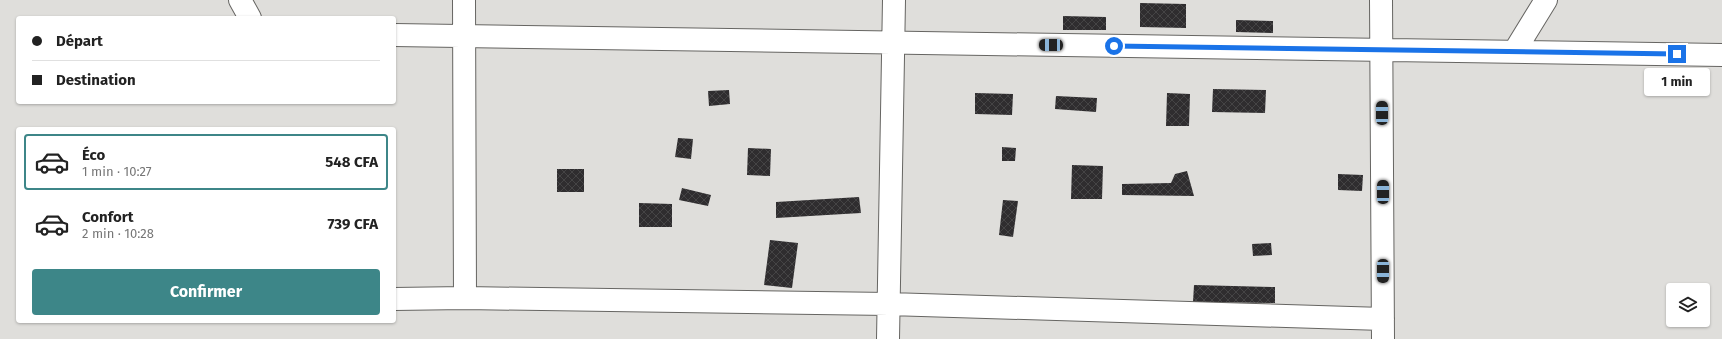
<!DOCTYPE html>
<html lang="fr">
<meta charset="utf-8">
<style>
body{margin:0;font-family:"Fira Sans",sans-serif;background:#f6f6f6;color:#222;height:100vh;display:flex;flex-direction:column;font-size:15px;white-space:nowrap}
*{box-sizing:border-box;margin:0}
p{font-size:13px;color:#767676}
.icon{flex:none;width:22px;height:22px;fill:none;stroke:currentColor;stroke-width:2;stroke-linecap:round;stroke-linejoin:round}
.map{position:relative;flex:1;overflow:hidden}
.drawer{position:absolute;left:16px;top:127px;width:380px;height:196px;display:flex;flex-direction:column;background:#fff;border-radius:4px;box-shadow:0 1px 3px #0004}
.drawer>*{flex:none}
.guide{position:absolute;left:16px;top:16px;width:380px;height:88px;border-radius:4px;box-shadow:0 1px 3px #0004;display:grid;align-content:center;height:88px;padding:0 16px;background:#fff}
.buttons{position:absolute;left:1666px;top:283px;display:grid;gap:8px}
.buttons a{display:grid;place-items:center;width:44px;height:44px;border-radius:4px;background:#fff;box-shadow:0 1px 3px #0004;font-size:20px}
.end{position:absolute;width:18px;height:18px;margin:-9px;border:5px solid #1a73e8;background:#fff;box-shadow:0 0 0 2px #fff}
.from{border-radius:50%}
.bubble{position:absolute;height:28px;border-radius:4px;background:#fff;box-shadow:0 1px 3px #0004;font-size:13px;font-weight:700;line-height:28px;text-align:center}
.car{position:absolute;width:12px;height:24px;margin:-12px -6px;border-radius:5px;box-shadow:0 0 3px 1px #0007;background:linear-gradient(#222 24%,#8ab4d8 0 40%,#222 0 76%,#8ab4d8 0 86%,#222 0)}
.guide b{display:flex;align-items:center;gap:14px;height:38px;font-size:15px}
.guide b+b{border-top:1px solid #e0e0e0}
.guide i{width:10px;height:10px;background:#222}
ul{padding:7px 0 0;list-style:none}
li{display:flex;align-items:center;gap:12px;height:56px;margin:0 8px 6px;padding:0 8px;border:2px solid transparent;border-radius:4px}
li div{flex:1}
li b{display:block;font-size:15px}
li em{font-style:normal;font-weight:700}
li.active{border-color:#3d8688}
li>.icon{width:36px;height:36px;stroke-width:1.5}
.primary-button{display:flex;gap:8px;margin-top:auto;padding:8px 16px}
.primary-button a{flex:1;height:46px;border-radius:4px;background:#3d8688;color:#fff;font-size:16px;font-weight:700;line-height:46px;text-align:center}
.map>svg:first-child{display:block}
.building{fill:url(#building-cross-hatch)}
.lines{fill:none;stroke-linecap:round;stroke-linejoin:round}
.minor-casing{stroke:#666562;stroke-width:24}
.minor{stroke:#fff;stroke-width:22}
.route{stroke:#1a73e8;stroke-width:5}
</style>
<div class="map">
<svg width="1722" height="339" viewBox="0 0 1722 339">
<defs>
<pattern id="building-cross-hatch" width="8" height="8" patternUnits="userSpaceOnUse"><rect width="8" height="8" fill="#2f2d2f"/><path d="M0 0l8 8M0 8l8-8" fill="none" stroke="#454445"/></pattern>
</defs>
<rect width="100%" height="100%" fill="#dfdedb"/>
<!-- building -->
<path class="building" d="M1140,3L1186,4V28L1140,27Z
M1063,16L1106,17V30H1063Z
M1236,20L1273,21V33L1236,32Z
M1213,89L1266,90L1265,113L1212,112Z
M729,90L730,104L709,106L708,91Z
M975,93L1013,94L1012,115L975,114Z
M1167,93L1190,94L1189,126H1166Z
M1056,96L1097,98L1096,112L1055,109Z
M678,138L693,139L691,159L675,157Z
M1002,147L1016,148L1015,161H1002Z
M748,148L771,149L770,176L747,175Z
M1072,165L1103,166L1102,199H1071Z
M557,169H584V192H557Z
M1187,171L1194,196L1122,195V184L1171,183L1175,174Z
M1338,174L1363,175L1362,191L1338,190Z
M682,188L711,195L708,206L679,200Z
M859,197L861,213L776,218V202Z
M1003,200L1018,201L1013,237L999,235Z
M639,203L672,204V227H639Z
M770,240L798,243L792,288L764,285Z
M1271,243L1272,255L1253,256L1252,244Z
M1194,285L1275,287V303L1193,302Z"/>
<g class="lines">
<defs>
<path id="minor" d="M240,0L250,18
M464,0L465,298
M1381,0L1383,339
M394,35L1722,55
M1514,52L1546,0
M394,299L465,298L889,304L1383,319
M888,339L894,0"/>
</defs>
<!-- minor casing -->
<use href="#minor" class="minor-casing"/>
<!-- minor -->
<use href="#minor" class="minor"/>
</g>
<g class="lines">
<!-- route -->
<path class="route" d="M1114,46L1677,54"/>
</g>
</svg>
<div class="buttons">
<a><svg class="icon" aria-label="layers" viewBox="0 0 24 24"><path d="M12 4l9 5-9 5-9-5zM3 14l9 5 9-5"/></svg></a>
</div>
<i class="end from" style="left:1114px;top:46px"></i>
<i class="end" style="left:1677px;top:54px"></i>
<div class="bubble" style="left:1644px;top:68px;width:66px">1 min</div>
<i class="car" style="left:1051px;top:45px;rotate:271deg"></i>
<i class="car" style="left:1382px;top:113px;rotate:0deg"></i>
<i class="car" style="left:1383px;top:192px;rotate:0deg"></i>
<i class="car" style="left:1383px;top:271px;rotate:180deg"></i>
<div class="guide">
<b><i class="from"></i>Départ</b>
<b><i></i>Destination</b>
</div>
<section class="drawer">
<ul>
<li class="active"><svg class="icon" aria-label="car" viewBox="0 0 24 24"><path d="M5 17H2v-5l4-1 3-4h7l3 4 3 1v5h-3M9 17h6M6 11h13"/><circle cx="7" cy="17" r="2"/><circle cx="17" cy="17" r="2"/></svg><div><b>Éco</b><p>1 min · 10:27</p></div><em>548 CFA</em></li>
<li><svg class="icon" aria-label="car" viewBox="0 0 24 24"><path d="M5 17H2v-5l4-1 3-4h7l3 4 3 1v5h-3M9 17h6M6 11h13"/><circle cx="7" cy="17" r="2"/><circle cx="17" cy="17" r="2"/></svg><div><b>Confort</b><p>2 min · 10:28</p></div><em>739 CFA</em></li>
</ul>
<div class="primary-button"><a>Confirmer</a></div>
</section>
</div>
